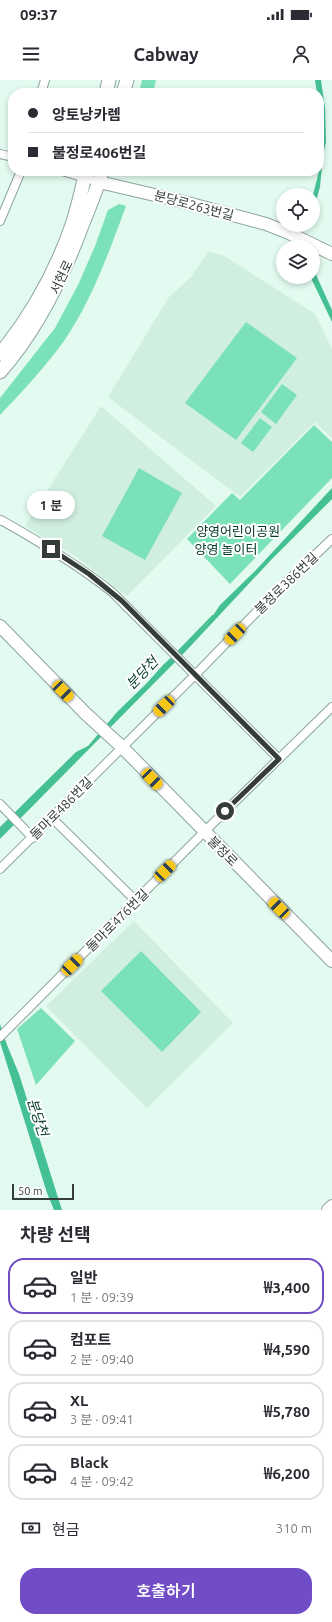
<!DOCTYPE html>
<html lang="ko">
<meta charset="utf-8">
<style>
body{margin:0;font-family:Ubuntu,"Noto Sans KR",sans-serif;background:#f7f7f7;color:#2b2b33;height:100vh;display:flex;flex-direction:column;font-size:15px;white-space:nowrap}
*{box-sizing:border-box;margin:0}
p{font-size:13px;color:#7c7c81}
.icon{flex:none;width:22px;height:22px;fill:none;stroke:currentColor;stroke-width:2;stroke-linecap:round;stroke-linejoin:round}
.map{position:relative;height:1130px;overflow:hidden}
.sheet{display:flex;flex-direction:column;background:#fff;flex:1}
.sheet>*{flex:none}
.top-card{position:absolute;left:8px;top:8px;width:316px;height:88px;border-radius:16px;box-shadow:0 2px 6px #0003;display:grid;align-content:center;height:88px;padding:0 20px;background:#fff}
.tools{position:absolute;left:276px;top:108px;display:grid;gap:8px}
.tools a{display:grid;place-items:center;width:44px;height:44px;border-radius:50%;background:#fff;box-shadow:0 2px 6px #0003;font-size:20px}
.scale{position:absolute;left:12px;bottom:10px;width:62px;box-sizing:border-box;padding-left:4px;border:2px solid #343d38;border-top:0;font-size:11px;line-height:14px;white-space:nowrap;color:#343d38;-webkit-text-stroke:3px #fff;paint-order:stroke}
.end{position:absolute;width:18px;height:18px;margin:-9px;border:5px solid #343d38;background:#fff;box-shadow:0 0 0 2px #fff}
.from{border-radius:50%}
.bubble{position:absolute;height:28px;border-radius:14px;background:#fff;box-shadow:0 2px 6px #0003;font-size:13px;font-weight:600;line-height:28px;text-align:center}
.car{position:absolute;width:12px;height:24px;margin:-12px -6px;border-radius:5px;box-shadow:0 0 3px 1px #0007;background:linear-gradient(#f5c518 24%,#345 0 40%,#f5c518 0 76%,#345 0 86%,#f5c518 0)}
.top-card b{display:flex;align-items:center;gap:14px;height:38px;font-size:15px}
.top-card b+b{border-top:1px solid #e1e1e2}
.top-card i{width:10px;height:10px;background:#2b2b33}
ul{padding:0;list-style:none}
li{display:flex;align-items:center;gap:12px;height:56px;margin:0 8px 6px;padding:0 12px;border:2px solid #e1e1e2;border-radius:16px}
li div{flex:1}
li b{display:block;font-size:15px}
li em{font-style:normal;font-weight:600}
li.on{border-color:#704dc6}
li>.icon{width:36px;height:36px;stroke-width:1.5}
h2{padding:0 20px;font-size:18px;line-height:48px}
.pay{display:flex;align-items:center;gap:10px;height:44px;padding:0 20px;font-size:15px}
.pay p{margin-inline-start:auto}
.cta{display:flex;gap:8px;margin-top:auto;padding:8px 20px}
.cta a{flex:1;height:46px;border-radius:16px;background:#704dc6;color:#fff;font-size:16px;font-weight:600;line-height:46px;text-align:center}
.status{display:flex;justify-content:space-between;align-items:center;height:28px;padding:0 20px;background:#fff;direction:ltr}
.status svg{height:11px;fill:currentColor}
header{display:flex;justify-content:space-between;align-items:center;height:52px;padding:0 20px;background:#fff;font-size:18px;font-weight:600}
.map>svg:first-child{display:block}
.built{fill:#d0efe1}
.green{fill:#7be1b8}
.water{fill:#45c094}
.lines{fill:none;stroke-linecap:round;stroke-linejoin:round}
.stream{stroke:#45c094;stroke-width:2.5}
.street-casing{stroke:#8fa59b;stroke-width:10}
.secondary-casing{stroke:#8fa59b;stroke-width:14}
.primary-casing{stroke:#8fa59b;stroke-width:15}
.street{stroke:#fff;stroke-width:8}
.secondary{stroke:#fff;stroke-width:12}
.primary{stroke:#fff;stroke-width:13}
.route{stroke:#343d38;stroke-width:5}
.labels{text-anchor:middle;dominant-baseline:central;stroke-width:4;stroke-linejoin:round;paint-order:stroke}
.street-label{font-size:13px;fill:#343d38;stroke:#fff}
.park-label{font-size:13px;fill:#003725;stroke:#fff}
.water-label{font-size:14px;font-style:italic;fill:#0c412f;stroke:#fff}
</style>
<div class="status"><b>09:37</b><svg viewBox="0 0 49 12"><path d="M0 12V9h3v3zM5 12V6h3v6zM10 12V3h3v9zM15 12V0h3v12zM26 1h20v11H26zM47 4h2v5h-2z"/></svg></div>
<header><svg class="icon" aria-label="menu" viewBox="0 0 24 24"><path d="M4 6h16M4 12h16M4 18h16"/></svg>Cabway<svg class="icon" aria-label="person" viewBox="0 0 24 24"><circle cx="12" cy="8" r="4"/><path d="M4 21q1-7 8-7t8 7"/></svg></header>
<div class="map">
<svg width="332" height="1130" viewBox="0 0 332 1130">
<rect width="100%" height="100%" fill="#e2faef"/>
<!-- built -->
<path class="built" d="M208,172L223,175L315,234L332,269V358L315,342L240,417L108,317L169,217L191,197Z
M101,326L216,426L127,516L75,476L25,446Z
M134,841L233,943L147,1028L46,926Z"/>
<!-- green -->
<path class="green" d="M142,0H156L153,13H139Z
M119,124L126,126C109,172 92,220 64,261C45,287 22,312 0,335V318L55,248L78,205L95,166L108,130Z
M246,242L297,278L236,360L185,323Z
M282,304L297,315L276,344L261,332Z
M260,338L272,347L253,372L241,363Z
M314,345L332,362V398L230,504L187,459L232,413L240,420Z
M139,388L182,413L145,480L102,456Z
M141,871L201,932L162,972L101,911Z
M41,928L75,961L36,1005L17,949Z"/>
<!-- water -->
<path class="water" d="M315,0H321L325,28L326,62L323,75L320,107L313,132V115L319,91L322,64L319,13H317Z
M313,181L317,197L332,230V242L312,200Z
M332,408V419L272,479L185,572L0,759V747L76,672L88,666L118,631L146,604L163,585L208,543L220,525L255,491Z
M0,944L7,965L19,994L62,1130H54L47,1113L0,962Z"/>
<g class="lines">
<!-- stream -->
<path class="stream" d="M179,571L213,536"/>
<defs>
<path id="street" d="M41,13L45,0
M0,74L13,77
M62,91L99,102
M0,141L21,91
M0,441L1,440C40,462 77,484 112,512L279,679
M0,724L33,758
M52,738L136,821
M0,789L195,595L276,512L332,459
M0,957L204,752L332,627"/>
<path id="secondary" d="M99,102L176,120L266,144L289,153L332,174
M0,546L85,633L122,667L332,881
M328,1130L332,1126"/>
<path id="primary" d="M106,13L109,0
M123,13L127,0
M0,274C31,236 56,191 72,145C78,127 82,109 86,91
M0,292C38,249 63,197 83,143C90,126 97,109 102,91"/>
</defs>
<!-- street casing -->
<use href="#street" class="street-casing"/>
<!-- secondary casing -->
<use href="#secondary" class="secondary-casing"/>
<!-- primary casing -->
<use href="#primary" class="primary-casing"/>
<!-- street -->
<use href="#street" class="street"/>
<!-- secondary -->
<use href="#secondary" class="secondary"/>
<!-- primary -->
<use href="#primary" class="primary"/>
</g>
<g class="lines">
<!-- route -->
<path class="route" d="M51,469L89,494L122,521L279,679L225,731"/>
</g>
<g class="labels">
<!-- street labels -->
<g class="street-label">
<text transform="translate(194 125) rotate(15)">분당로263번길</text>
<text transform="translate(61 197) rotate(-65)">서현로</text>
<text transform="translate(286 503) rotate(-44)">불정로386번길</text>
<text transform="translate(61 728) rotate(-45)">돌마로486번길</text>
<text transform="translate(223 771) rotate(45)">불정로</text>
<text transform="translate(117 840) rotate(-45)">돌마로476번길</text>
</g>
<!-- park labels -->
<g class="park-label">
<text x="238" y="451">양영어린이공원</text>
<text x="226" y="469">양영 놀이터</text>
</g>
<!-- water labels -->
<g class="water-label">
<text transform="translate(142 593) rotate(-46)">분당천</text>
<text transform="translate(38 1037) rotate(72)">분당천</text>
</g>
</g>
</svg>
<div class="tools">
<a><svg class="icon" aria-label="locate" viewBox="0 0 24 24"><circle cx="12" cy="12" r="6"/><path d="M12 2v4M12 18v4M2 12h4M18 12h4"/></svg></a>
<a><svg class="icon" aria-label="layers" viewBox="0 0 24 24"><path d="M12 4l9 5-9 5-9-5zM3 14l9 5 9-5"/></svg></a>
</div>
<div class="scale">50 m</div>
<i class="end from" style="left:225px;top:731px"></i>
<i class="end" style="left:51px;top:469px"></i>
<div class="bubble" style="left:27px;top:411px;width:48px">1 분</div>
<i class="car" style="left:235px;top:554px;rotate:224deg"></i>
<i class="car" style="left:63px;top:611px;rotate:136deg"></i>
<i class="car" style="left:164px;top:626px;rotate:226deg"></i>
<i class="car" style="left:152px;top:699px;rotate:136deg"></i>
<i class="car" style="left:165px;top:791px;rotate:45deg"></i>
<i class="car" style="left:279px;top:828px;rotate:315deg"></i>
<i class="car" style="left:72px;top:885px;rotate:45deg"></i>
<div class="top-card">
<b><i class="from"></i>앙토낭카렘</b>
<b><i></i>불정로406번길</b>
</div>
</div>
<section class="sheet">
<h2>차량 선택</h2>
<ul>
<li class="on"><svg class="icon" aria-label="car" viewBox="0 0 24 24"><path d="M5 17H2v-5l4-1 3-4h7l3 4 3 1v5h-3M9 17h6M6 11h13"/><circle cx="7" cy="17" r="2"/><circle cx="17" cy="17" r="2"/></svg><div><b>일반</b><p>1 분 · 09:39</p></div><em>₩3,400</em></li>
<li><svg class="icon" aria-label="car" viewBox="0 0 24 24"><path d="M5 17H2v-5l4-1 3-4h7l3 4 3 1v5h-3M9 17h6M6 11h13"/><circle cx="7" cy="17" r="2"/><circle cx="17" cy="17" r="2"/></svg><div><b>컴포트</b><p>2 분 · 09:40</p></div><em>₩4,590</em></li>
<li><svg class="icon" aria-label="car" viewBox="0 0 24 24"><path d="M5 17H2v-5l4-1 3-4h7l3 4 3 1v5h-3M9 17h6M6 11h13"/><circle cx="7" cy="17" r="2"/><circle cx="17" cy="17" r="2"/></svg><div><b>XL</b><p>3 분 · 09:41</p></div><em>₩5,780</em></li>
<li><svg class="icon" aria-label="car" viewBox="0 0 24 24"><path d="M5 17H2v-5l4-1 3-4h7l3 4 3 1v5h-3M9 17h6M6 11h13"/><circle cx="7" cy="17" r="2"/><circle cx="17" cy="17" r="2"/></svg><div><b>Black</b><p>4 분 · 09:42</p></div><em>₩6,200</em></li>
</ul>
<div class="pay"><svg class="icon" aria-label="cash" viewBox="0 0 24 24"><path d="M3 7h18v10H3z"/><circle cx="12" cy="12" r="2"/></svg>현금<p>310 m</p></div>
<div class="cta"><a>호출하기</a></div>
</section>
